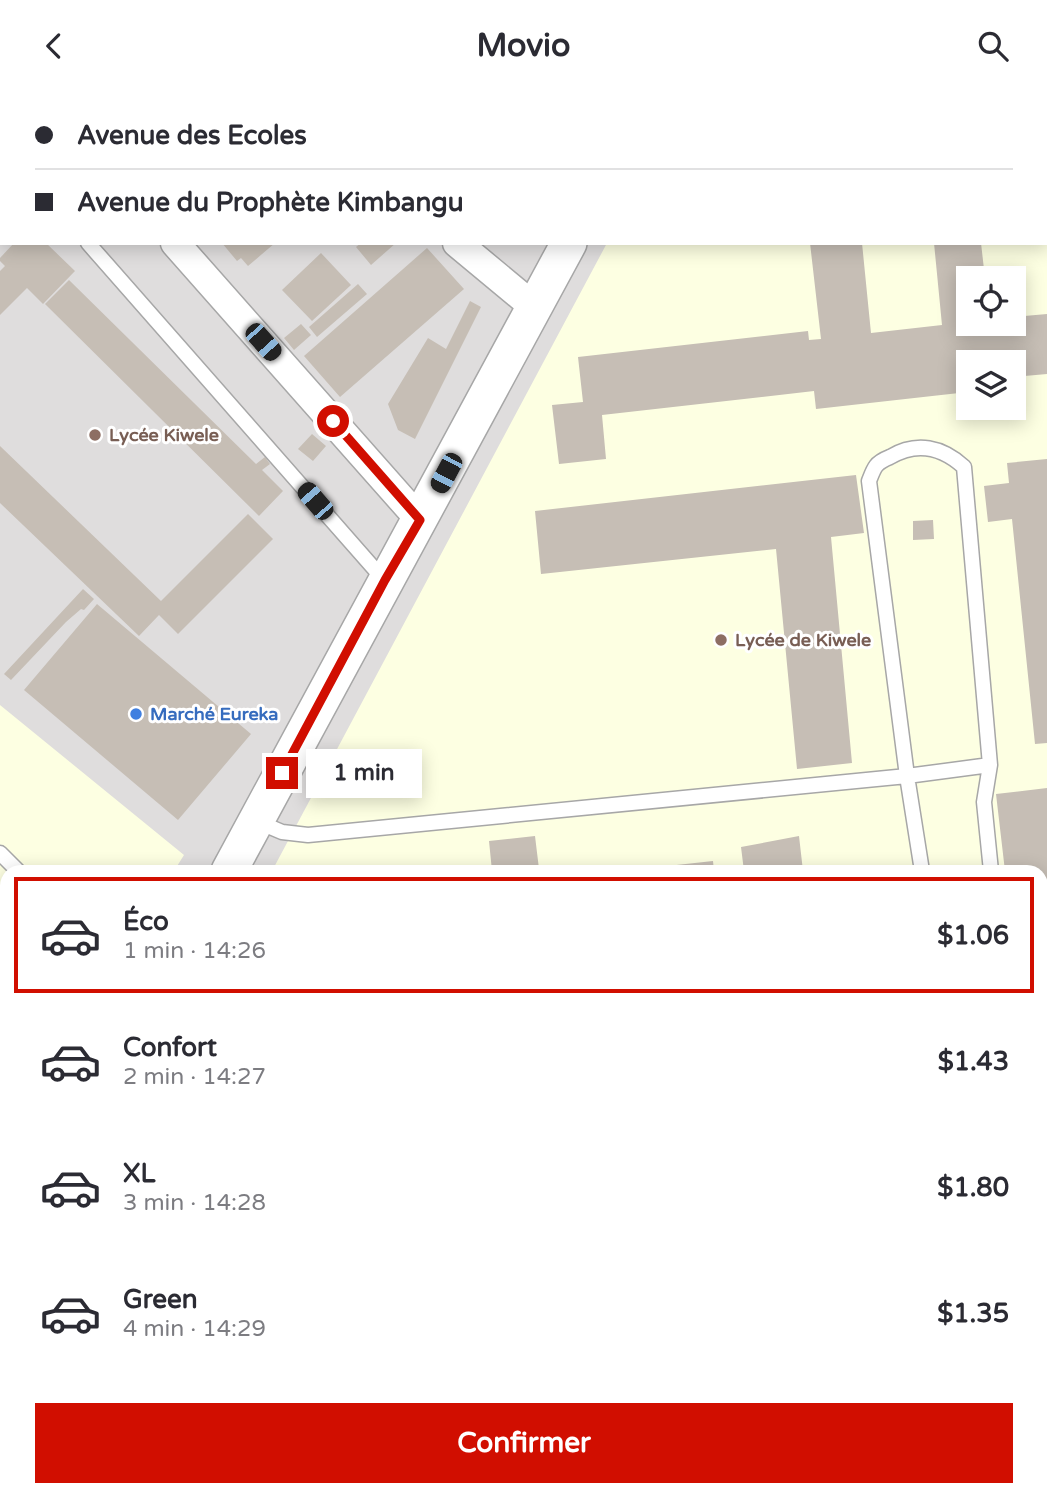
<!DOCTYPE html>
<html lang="fr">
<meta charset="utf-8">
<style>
body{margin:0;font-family:"Varela Round",sans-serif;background:#f7f7f7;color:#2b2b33;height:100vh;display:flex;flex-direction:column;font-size:26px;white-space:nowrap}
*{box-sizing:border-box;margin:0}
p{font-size:23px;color:#7c7c81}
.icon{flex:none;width:38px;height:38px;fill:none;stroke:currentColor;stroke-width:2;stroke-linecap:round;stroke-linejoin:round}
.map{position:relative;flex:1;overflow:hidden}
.details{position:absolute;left:0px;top:774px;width:1048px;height:632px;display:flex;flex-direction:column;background:#fff;border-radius:21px 21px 0 0;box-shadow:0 4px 18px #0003}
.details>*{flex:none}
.hud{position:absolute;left:0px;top:0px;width:1048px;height:154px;box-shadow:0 4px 18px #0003;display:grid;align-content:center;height:154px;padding:0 35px;background:#fff}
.fabs{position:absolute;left:956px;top:175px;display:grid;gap:14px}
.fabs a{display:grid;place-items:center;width:70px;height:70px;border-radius:0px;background:#fff;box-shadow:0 4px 18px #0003;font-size:35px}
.end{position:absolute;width:32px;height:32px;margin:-16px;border:9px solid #d10e00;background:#fff;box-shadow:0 0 0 4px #fff}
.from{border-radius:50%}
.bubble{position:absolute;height:49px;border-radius:0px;background:#fff;box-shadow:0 4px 18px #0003;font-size:23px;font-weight:700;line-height:49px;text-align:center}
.car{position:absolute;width:21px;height:42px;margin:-21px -10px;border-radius:9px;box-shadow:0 0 5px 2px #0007;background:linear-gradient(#222 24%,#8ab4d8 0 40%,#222 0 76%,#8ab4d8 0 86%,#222 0)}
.hud b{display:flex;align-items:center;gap:24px;height:66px;font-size:26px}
.hud b+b{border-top:2px solid #e1e1e2}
.hud i{width:18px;height:18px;background:#2b2b33}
ul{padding:12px 0 0;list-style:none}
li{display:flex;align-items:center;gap:21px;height:116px;margin:0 14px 10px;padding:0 21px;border:4px solid transparent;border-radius:0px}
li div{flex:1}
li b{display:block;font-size:26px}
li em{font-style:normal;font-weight:700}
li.on{border-color:#d10e00}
li>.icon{width:63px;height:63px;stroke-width:1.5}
.cta{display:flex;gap:14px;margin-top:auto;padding:14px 35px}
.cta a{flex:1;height:80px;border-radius:0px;background:#d10e00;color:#fff;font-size:28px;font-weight:700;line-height:80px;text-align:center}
header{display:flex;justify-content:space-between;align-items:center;height:91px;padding:0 35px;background:#fff;font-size:32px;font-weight:700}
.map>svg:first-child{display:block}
.residential{fill:#dfdddd;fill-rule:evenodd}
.education{fill:#fdffe2;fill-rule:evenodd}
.building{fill:#c6beb5}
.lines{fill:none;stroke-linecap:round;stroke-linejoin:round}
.service-casing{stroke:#a7a7a7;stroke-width:17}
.minor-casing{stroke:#a7a7a7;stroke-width:31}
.tertiary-casing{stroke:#a7a7a7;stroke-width:38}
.service{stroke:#fff;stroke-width:14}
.minor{stroke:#fff;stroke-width:28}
.tertiary{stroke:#fff;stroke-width:35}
.route{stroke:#d10e00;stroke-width:9}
.education-dot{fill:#8d6e63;stroke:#fff;stroke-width:2.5}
.shop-dot{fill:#3f7fe0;stroke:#fff;stroke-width:2.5}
.labels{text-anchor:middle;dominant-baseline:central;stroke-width:6;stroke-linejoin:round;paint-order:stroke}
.education-label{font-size:18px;font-weight:bold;fill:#785e54;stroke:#fff;text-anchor:start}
.shop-label{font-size:18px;font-weight:bold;fill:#366cbe;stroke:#fff;text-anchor:start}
</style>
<header><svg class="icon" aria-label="back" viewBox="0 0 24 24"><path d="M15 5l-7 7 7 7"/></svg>Movio<svg class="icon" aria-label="search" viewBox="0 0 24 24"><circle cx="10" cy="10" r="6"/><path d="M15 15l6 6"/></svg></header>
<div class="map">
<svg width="1047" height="1405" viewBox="0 0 1047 1405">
<rect width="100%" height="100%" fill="#f2efe6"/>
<!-- residential -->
<path class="residential" d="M0,0H1047V1405H0ZM2,2H1046V152H2ZM968,187H1013V233H968ZM968,271H1013V317H968ZM7,780H1041V1398H7Z"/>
<!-- education -->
<path class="education" d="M689,0H1047V930L1041,940V780H272L607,152H1046V2H688ZM968,187H1013V233H968ZM968,271H1013V317H968Z
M0,614L184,764L174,780H7V1075L0,1087Z
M298,1398H791L788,1405H310Z"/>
<!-- building -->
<path class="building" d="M14,152H46L75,180L43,213L27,197L0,224V180L5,175L0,170V167Z
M222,152H275L248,175L241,167L237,170Z
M361,152H396L371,174L356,156Z
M810,152H862L871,242L942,234L934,152H981L985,187H968V233H1013V226L1047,223V283L1013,286V271H968V301L816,318L814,300L602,324L606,368L559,373L552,314L583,311L578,266L808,240L809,249L821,248Z
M427,157L464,198L340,306L304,265Z
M321,162L351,194L312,230L282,199Z
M69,189L256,373L265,366L270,373L262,379L283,400L259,425L45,213Z
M358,193L367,203L317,246L309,236Z
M470,210L481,216L415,348L398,339L388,313L428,247L446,258Z
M301,233L311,244L294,259L284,247Z
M312,343L326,355L313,370L298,358Z
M0,355L161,510L248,423L273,448L178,543L159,524L139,545L0,412Z
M1047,368V652L1035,653L1012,428L988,431L984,395L1009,392L1007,372Z
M856,384L864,442L831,446L852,672L797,678L776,458L541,483L535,420Z
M933,429L934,448L913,449V430Z
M83,498L94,508L84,519L81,518L66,531L11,589L4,583Z
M97,513L251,643L178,729L24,599Z
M1047,697V840L1041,841V780H1005L996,703Z
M535,745L539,778L532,780H492L489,750Z
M799,745L803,780H744L741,756Z
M713,770L714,780H631V779Z
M1047,1151V1227L1041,1224V1162Z
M0,1371L7,1375V1398H23L19,1405H0Z
M940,1398L941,1405H915V1404Z"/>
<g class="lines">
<defs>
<path id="service" d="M0,122L2,120
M88,152L385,490
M256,730L282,741L308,744L907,685L990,674
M0,762L18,780
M922,780L907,685L869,390C871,385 873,379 876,375C879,371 885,368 890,366C917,350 942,356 964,376L990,674L984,711L991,780
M0,858L7,845
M1041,948L1047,950
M1041,990L1047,993"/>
<path id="minor" d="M48,0L50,2
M323,0L325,2
M23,2L25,0
M100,2L102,0
M0,23L2,21
M175,152L420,429
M457,152L534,216
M1041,1393L1047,1396"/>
<path id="tertiary" d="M649,2L650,0
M229,780L569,152
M1041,1034L1047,1023
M0,1200L7,1187
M0,1293L7,1297
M189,1398L201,1405
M842,1405L846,1398"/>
</defs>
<!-- service casing -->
<use href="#service" class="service-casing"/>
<!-- minor casing -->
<use href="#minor" class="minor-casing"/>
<!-- tertiary casing -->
<use href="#tertiary" class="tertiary-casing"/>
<!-- service -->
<use href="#service" class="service"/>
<!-- minor -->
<use href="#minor" class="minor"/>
<!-- tertiary -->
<use href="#tertiary" class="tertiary"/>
</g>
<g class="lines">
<!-- route -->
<path class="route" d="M282,682L385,489L420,429L333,330"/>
</g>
<!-- markers -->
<g class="education-dot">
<circle cx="95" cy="344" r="7"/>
<circle cx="721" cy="549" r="7"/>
</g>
<circle class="shop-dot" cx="136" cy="623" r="7"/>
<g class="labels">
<!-- education labels -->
<g class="education-label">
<text x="109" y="344">Lycée Kiwele</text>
<text x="735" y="549">Lycée de Kiwele</text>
</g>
<!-- shop labels -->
<g class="shop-label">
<text x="150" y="623">Marché Eureka</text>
</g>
</g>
</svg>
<div class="fabs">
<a><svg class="icon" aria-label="locate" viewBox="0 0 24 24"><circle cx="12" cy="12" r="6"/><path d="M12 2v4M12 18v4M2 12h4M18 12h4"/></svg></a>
<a><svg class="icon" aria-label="layers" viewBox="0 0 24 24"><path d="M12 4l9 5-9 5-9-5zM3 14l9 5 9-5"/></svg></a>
</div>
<i class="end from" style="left:333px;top:330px"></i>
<i class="end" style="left:282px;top:682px"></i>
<div class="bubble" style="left:306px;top:658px;width:116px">1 min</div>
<i class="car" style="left:263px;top:251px;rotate:138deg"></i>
<i class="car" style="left:446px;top:382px;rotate:208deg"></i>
<i class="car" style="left:315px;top:410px;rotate:319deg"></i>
<div class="hud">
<b><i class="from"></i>Avenue des Ecoles</b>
<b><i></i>Avenue du Prophète Kimbangu</b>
</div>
<section class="details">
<ul>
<li class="on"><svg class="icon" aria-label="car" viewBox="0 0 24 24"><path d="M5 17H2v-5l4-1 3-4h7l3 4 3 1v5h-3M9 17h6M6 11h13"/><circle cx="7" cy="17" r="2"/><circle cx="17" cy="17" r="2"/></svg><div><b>Éco</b><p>1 min · 14:26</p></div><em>$1.06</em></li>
<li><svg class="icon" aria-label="car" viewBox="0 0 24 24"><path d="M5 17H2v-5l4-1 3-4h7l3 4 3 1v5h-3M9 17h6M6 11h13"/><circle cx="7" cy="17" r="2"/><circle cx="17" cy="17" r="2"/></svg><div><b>Confort</b><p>2 min · 14:27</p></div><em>$1.43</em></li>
<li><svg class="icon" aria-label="car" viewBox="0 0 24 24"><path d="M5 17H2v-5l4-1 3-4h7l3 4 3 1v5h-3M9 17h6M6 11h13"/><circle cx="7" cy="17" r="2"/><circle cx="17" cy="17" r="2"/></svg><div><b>XL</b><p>3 min · 14:28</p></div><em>$1.80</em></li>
<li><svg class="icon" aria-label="car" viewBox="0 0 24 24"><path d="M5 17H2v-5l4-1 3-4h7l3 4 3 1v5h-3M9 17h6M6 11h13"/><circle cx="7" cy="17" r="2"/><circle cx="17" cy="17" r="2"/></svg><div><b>Green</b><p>4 min · 14:29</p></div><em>$1.35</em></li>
</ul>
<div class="cta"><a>Confirmer</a></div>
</section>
</div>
